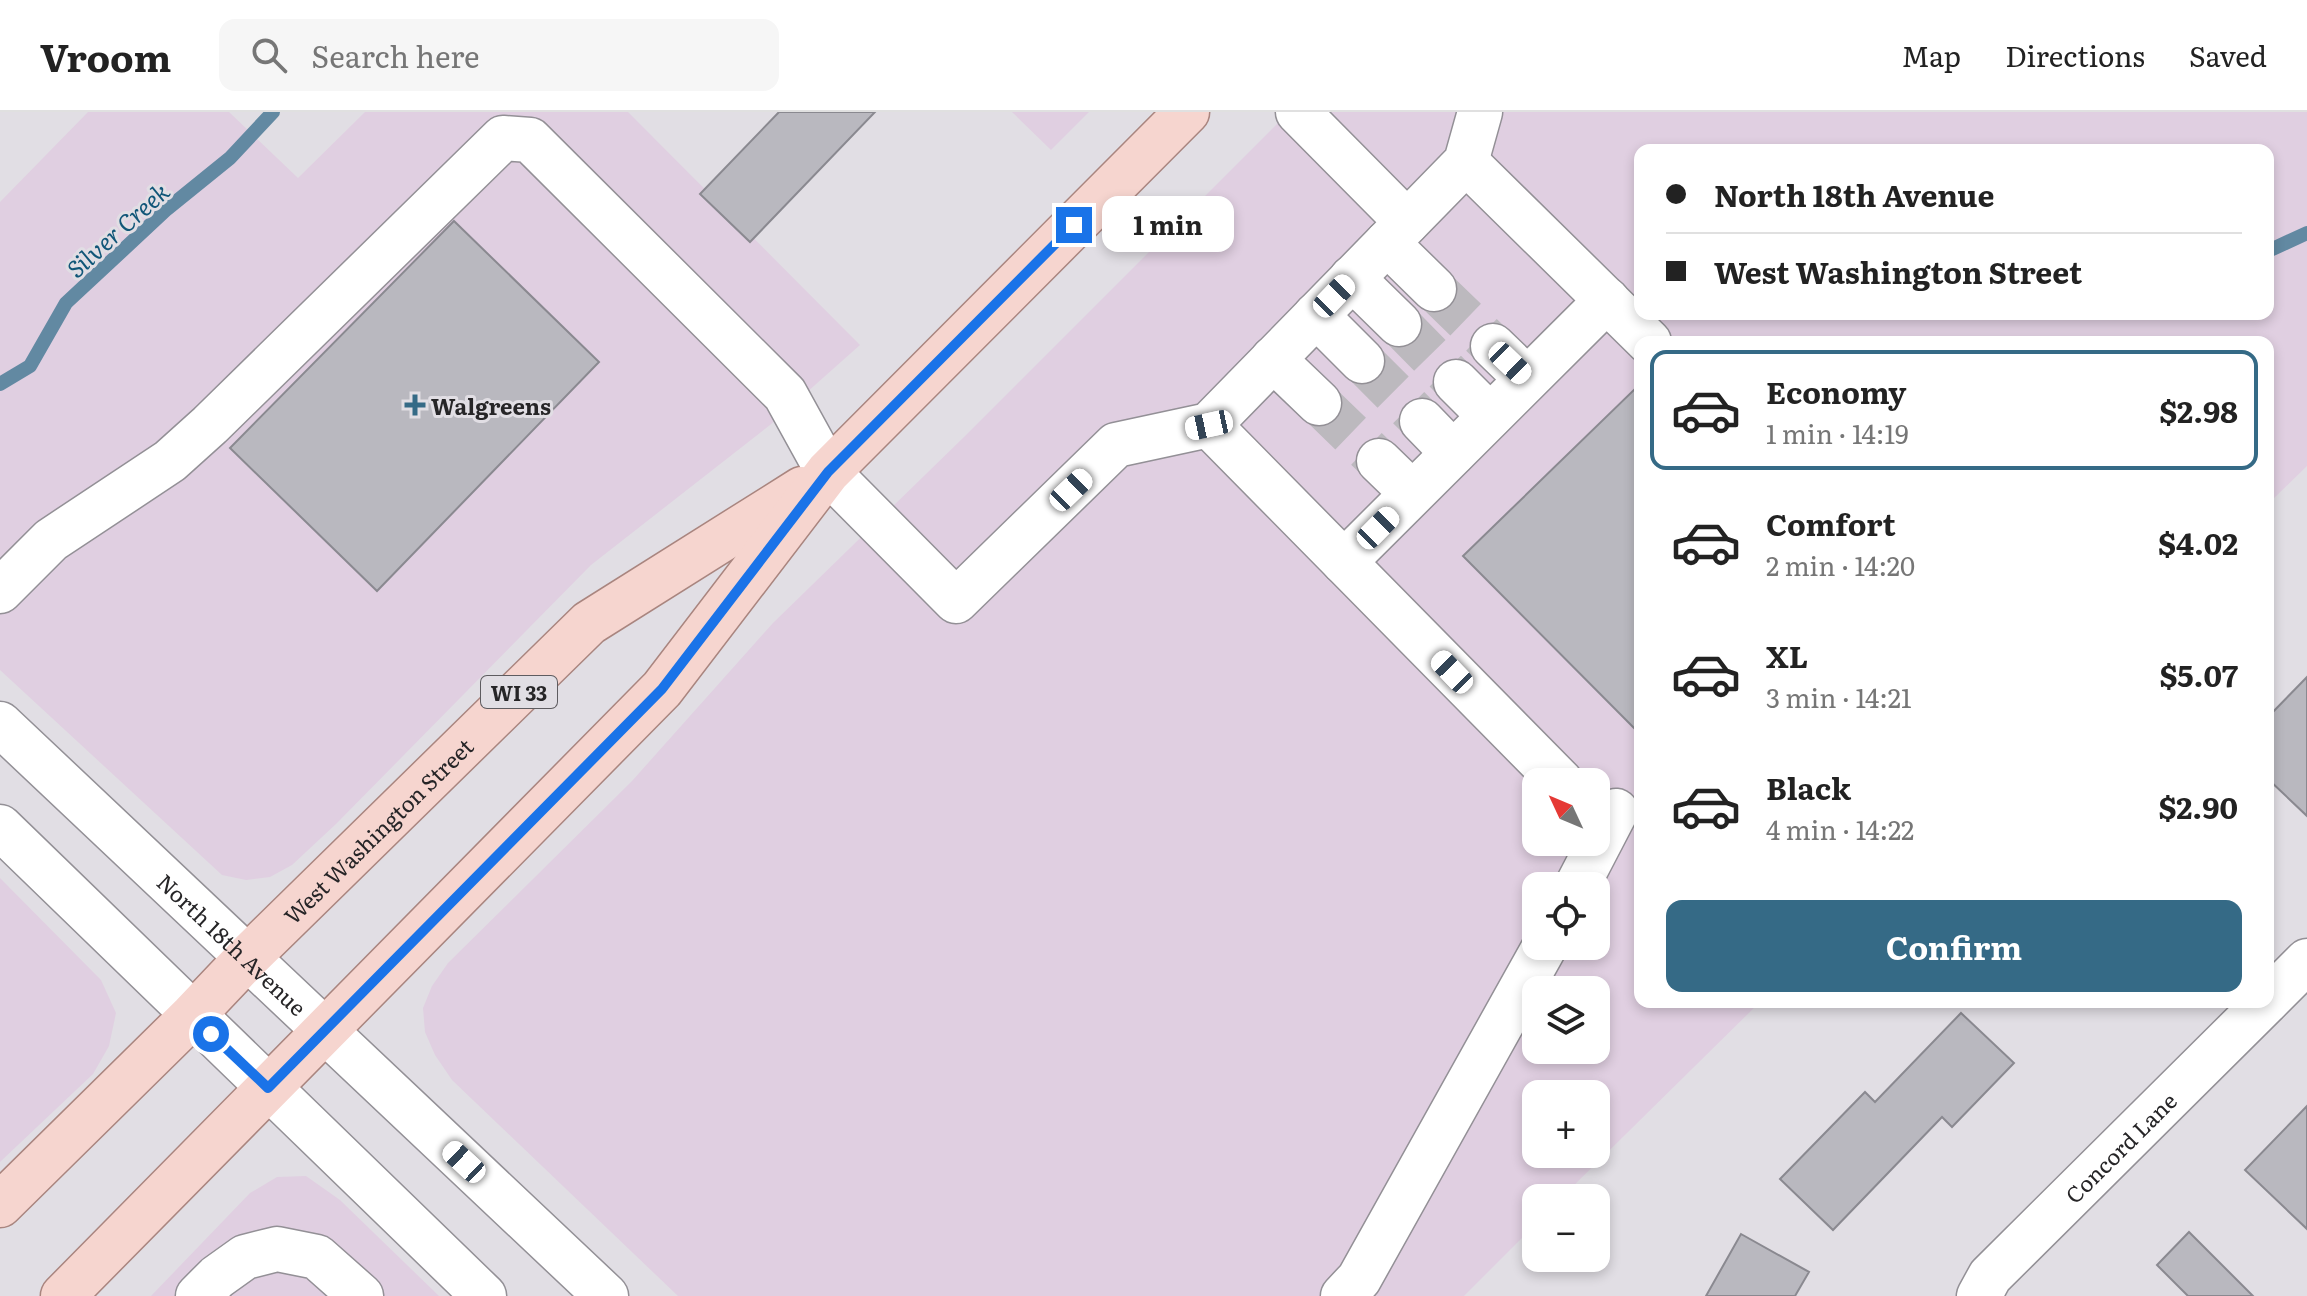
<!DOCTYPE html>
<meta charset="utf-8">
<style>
body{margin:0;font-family:Literata,serif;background:#f6f6f6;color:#222;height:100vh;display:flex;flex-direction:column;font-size:30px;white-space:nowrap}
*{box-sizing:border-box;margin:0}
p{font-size:26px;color:#767676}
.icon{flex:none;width:44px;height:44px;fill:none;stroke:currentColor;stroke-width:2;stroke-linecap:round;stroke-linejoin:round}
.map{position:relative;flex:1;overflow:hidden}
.drawer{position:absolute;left:1634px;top:224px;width:640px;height:672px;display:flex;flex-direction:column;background:#fff;border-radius:16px;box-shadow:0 4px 12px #0003}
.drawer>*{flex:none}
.banner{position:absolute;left:1634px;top:32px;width:640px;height:176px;border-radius:16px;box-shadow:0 4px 12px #0003;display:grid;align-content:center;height:176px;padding:0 32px;background:#fff}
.needle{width:52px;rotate:314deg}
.controls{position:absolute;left:1522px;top:656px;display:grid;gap:16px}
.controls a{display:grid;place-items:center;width:88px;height:88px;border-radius:16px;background:#fff;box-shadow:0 4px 12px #0003;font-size:40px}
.end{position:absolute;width:36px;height:36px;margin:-18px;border:10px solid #1a73e8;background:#fff;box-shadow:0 0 0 4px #fff}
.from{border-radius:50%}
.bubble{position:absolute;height:56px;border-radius:16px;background:#fff;box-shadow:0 4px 12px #0003;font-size:26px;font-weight:700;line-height:56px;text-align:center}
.car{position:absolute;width:24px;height:48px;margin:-24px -12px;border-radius:10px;box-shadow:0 0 6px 2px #0007;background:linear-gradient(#fff 24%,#345 0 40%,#fff 0 76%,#345 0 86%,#fff 0)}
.banner b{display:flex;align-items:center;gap:28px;height:76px;font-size:30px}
.banner b+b{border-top:2px solid #e0e0e0}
.banner i{width:20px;height:20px;background:#222}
ul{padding:14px 0 0;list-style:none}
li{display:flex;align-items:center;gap:24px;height:120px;margin:0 16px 12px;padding:0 16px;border:4px solid transparent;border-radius:16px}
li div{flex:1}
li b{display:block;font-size:30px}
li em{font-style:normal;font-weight:700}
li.current{border-color:#356a86}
li>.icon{width:72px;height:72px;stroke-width:1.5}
.action{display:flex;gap:16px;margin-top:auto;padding:16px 32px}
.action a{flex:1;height:92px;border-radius:16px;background:#356a86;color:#fff;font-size:32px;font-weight:700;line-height:92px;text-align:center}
header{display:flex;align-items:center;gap:48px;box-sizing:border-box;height:112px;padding:0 40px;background:#fff;border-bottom:2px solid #e0e0e0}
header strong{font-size:38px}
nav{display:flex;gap:44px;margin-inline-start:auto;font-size:28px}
.search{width:560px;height:72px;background:#f6f6f6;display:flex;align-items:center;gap:20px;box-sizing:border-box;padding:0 28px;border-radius:16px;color:#767676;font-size:30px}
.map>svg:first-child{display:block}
.commercial{fill:#e0cfe1;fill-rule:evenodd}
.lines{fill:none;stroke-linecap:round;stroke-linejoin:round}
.stream{stroke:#6289a2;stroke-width:14}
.building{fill:#b9b8bf;stroke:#8a8990;stroke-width:2}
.minor-tunnel{stroke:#bcb9be;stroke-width:44;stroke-dasharray:44 22;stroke-linecap:butt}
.minor-casing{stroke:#939096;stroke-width:47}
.major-casing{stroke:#a9857f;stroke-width:47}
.minor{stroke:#fff;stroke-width:44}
.major{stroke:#f6d5cf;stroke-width:44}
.route{stroke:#1a73e8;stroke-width:10}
.poi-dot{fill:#356a86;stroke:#e1dee4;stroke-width:3}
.labels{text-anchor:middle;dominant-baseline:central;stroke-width:6;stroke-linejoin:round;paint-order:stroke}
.shield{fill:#e1dee4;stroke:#5e5c60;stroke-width:2}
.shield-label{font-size:20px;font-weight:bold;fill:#262527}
.poi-label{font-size:22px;font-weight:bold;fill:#262527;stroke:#e1dee4;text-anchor:start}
.street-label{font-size:22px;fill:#262527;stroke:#e1dee4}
.water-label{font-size:24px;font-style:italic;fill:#105678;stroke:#e1dee4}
</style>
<header>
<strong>Vroom</strong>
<div class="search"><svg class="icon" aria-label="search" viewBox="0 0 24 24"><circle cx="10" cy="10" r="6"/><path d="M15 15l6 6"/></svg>Search here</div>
<nav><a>Map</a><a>Directions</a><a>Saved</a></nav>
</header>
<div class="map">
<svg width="2307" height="1184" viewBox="0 0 2307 1184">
<rect width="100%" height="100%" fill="#e1dee4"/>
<!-- commercial -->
<path class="commercial" d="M88,0H229L298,66L365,0H628L860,233L770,313L591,453L336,712L292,753L270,765L246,768L222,763L0,558V90Z
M1012,0H1089L1051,38Z
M1289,0H2307V354L2268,392V230H1640V890H1760L1561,1086H1536V1112L1464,1184H678L452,968L435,943L425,920L423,896L432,874L448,851L632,669L773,511L964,325ZM1640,38H2268V202H1640ZM1536,670H1596V730H1536ZM1536,774H1596V834H1536ZM1536,878H1596V938H1536ZM1536,982H1596V1042H1536Z
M0,766L101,868L116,901L109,934L93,962L0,1050Z
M306,1064L340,1088L439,1184H151L250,1081L277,1065Z"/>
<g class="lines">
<!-- stream -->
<path class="stream" d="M2268,139L2307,121
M0,272L30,254L66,191L167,97L230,46L273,0"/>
</g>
<!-- building -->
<path class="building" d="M779,0H875L750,130L700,82Z
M454,109L599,250L377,479L230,336Z
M1640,272V622L1463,444Z
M2307,565V704L2268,667V605Z
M1961,901L2014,951L1952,1015L1942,1005L1833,1118L1780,1067L1865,980L1875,990Z
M2307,994V1117L2245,1058Z
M2189,1120L2253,1184H2188L2157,1153Z
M1741,1122L1809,1160L1795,1184H1706Z"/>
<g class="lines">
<!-- minor-tunnel -->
<path class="minor-tunnel" d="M1434,177L1493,234
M1399,212L1456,270
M1362,249L1422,309
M1319,291L1379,349"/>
<defs>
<g id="minor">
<path d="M1298,0L1407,110"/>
<path d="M1466,50L1649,230"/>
<path d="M1387,131L1434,177"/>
<path d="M1352,166L1399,212"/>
<path d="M1316,203L1362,249"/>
<path d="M1493,234L1527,267"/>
<path d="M1273,247L1319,291"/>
<path d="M1456,270L1490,304"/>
<path d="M1422,309L1453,341"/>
<path d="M1209,313L1561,670"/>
<path d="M1379,349L1412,381"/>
<path d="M1344,450L1607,188"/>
<path d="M0,479L51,428L170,349L210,313L503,26L530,28L785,282L828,360L956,489L1116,333L1209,313L1466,50L1480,0"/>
<path id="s1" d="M0,612L606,1184"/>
<path d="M0,715L484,1184"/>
<path d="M1577,774L1616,699"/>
<path d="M2268,888L2307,849"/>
<path d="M198,1184L217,1165L245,1145L277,1137L317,1145L361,1184"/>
<path d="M1343,1184L1359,1167L1545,834"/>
<path id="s2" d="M1979,1184L1990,1164L2266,890"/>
</g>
<g id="major">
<path id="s3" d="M0,1093L192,904L248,845L589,511L802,377"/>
<path d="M63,1184L662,577L828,360L1187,0"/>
</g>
</defs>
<!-- minor casing -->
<use href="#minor" class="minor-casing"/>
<!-- major casing -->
<use href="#major" class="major-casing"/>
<!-- minor -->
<use href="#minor" class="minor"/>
<!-- major -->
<use href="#major" class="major"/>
</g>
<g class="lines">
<!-- route -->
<path class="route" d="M211,922L268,976L662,577L828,360L1074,113"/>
</g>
<!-- markers -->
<path class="poi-dot" d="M411 281h8v8h8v8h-8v8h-8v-8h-8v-8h8z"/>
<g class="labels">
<!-- shield labels -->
<rect class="shield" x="481" y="564" width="76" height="32" rx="6"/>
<g class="shield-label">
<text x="519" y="580">WI 33</text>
</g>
<!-- poi labels -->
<g class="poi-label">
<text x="431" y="293">Walgreens</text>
</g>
<!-- street labels -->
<g class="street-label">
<text stroke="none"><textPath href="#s3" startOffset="532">West Washington Street</textPath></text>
<text stroke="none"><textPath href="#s1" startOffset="320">North 18th Avenue</textPath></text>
<text stroke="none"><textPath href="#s2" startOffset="206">Concord Lane</textPath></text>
</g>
<!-- water labels -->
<g class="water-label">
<text transform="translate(117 117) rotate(-42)">Silver Creek</text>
</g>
</g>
</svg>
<div class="controls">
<a><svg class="needle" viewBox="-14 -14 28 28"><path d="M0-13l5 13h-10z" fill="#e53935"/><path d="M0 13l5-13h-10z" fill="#767676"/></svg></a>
<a><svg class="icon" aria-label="locate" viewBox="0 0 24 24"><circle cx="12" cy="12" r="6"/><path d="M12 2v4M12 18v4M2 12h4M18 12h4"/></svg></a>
<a><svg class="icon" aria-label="layers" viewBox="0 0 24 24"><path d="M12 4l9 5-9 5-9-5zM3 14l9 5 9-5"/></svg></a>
<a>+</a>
<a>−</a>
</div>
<i class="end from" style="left:211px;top:922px"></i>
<i class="end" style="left:1074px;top:113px"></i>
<div class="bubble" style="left:1102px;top:84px;width:132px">1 min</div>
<i class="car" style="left:1334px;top:184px;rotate:44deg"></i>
<i class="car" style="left:1510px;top:251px;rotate:134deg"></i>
<i class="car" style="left:1209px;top:313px;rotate:258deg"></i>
<i class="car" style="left:1071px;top:378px;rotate:46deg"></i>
<i class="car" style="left:1378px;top:416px;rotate:45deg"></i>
<i class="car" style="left:1452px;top:560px;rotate:316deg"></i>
<i class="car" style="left:464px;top:1050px;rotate:313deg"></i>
<div class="banner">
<b><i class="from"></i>North 18th Avenue</b>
<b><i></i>West Washington Street</b>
</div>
<section class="drawer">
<ul>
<li class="current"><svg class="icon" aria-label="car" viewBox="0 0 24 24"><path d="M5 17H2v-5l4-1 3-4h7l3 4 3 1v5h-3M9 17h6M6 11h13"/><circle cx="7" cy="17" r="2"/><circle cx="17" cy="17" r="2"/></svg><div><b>Economy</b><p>1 min · 14:19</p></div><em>$2.98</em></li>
<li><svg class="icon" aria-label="car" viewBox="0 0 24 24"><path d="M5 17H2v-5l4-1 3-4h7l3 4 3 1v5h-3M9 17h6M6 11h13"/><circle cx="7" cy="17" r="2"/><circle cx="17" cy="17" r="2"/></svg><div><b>Comfort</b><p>2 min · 14:20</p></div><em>$4.02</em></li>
<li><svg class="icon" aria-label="car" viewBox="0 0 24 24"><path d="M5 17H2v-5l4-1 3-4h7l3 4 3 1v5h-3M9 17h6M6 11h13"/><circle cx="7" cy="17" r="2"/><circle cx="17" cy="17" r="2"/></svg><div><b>XL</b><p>3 min · 14:21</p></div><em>$5.07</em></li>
<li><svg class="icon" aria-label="car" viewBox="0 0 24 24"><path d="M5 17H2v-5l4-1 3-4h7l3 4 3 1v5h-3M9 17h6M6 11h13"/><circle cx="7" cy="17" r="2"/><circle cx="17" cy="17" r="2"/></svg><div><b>Black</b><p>4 min · 14:22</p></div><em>$2.90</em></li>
</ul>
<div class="action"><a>Confirm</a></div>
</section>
</div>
